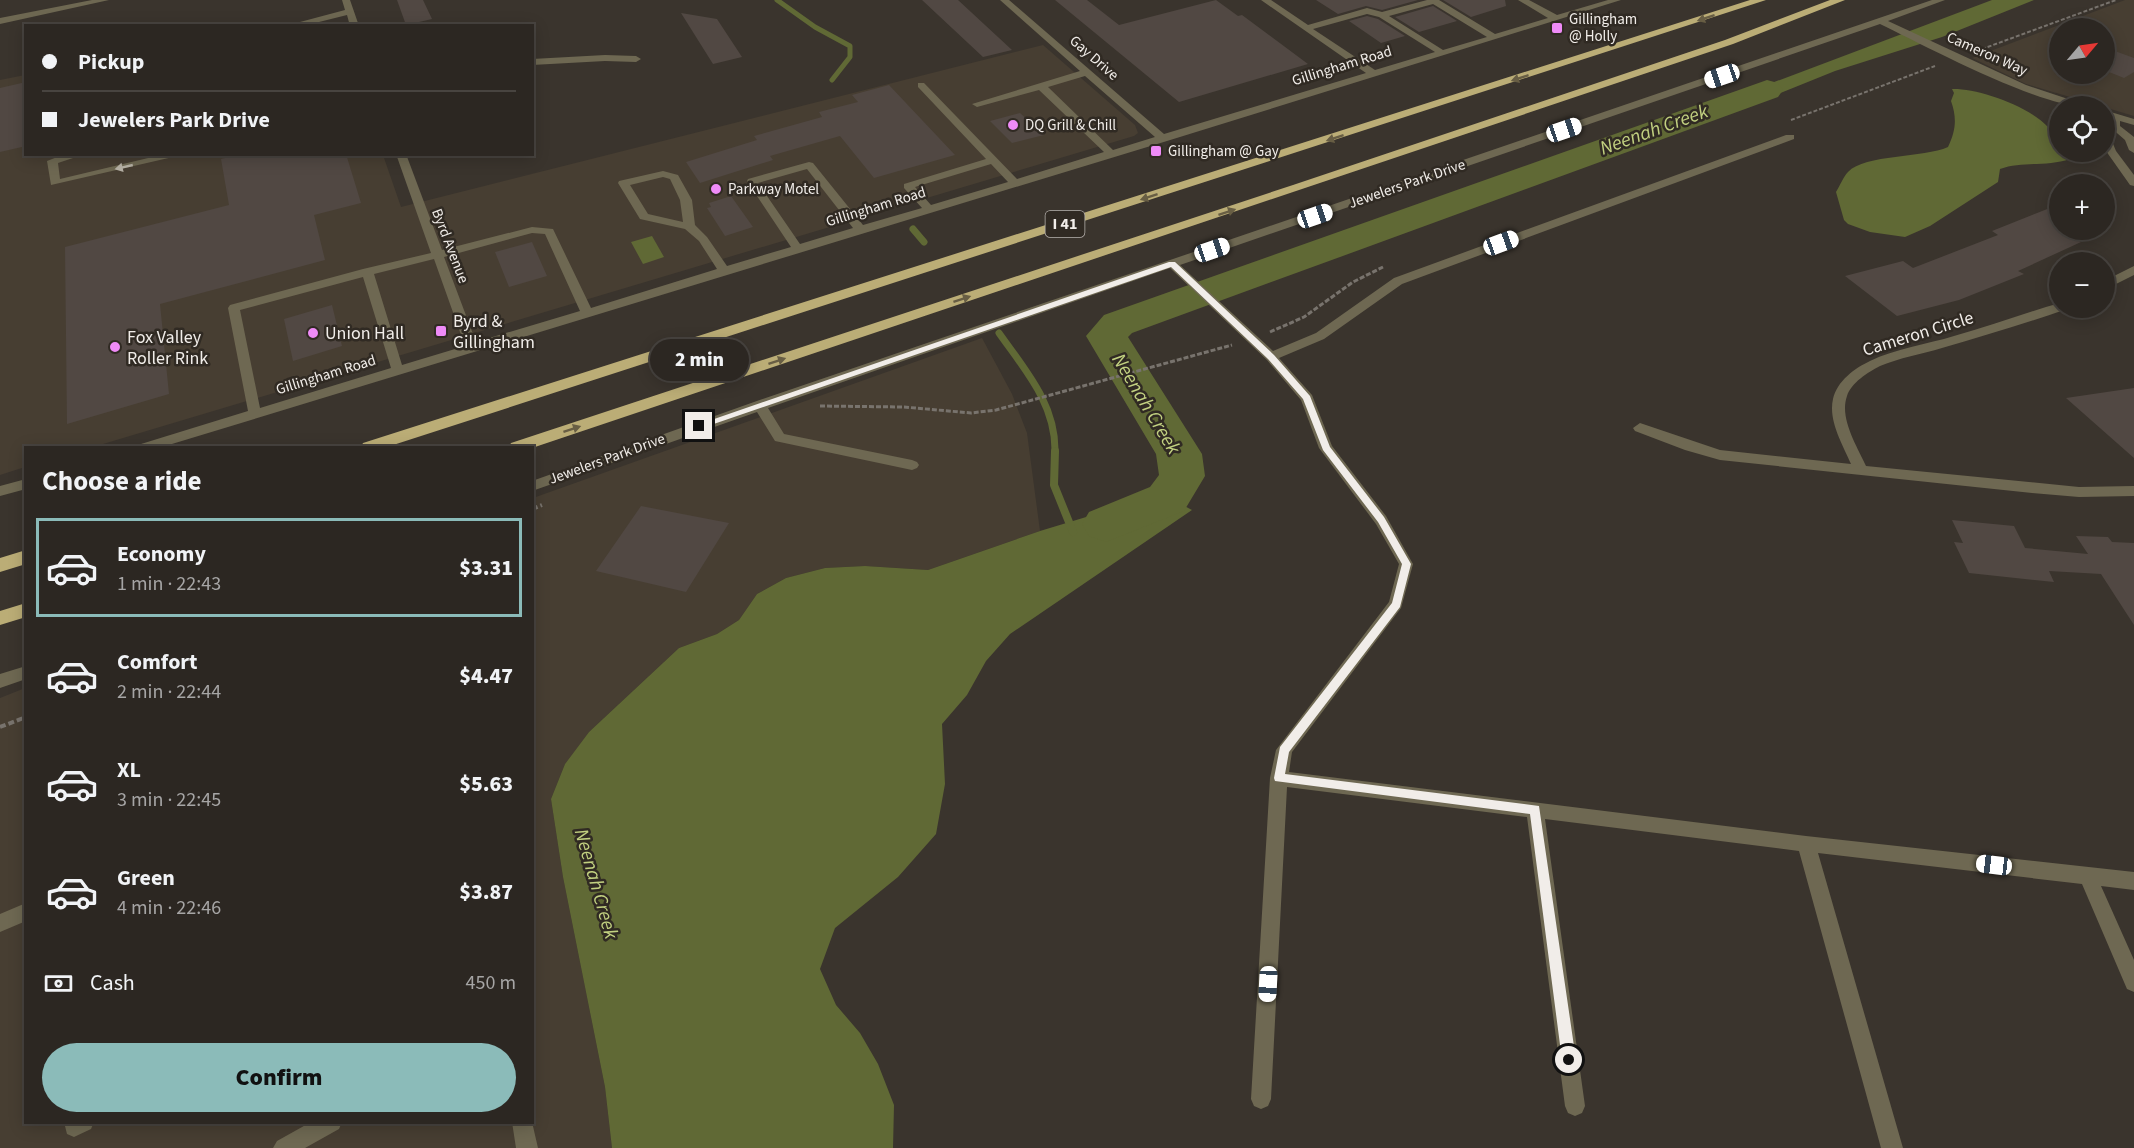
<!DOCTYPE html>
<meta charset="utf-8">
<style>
body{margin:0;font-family:"Source Sans 3",sans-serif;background:#38332f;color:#f1f3f6;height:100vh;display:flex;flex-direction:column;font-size:22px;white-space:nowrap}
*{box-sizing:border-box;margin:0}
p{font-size:20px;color:#a6a5a5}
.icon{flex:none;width:33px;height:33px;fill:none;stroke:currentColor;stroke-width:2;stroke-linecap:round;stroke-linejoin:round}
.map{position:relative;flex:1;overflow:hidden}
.panel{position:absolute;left:24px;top:446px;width:510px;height:678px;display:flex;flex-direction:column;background:#2c2722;border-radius:0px;box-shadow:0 3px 15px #0003,0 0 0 2px #484440}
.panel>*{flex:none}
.top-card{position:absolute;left:24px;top:24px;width:510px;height:132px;border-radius:0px;box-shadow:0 3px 15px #0003,0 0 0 2px #484440;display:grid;align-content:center;height:132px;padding:0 18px;background:#2c2722}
.needle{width:39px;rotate:61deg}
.controls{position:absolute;left:2049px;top:18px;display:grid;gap:12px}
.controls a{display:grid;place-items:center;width:66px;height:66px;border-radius:50%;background:#2c2722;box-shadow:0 3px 15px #0003,0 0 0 2px #484440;font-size:30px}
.end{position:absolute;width:27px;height:27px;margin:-14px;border:8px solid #f1ede9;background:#111;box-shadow:0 0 0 3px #111}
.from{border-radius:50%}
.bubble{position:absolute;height:42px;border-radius:21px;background:#2c2722;box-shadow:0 3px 15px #0003,0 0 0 2px #484440;font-size:20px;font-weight:800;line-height:42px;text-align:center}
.car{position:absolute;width:18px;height:36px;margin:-18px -9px;border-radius:8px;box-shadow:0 0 4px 2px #0007;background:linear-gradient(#fff 24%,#345 0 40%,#fff 0 76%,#345 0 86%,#fff 0)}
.top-card b{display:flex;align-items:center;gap:21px;height:57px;font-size:22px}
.top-card b+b{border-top:2px solid #484440}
.top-card i{width:15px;height:15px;background:#f1f3f6}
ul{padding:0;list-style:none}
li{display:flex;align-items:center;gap:18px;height:99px;margin:0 12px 9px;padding:0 6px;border:3px solid transparent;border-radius:0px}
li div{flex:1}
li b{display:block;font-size:22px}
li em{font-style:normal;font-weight:800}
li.active{border-color:#8bbbb9}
li>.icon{width:54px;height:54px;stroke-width:1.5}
h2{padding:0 18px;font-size:27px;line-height:72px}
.pay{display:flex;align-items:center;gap:15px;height:66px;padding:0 18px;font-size:22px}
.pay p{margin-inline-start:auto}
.primary-button{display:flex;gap:12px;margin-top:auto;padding:12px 18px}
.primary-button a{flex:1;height:69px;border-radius:36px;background:#8bbbb9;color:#111;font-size:24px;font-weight:800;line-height:69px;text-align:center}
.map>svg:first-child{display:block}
.built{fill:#473e32;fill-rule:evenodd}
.water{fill:#606935}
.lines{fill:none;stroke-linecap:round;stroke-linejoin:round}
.stream-far2{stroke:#606935;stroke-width:5}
.stream-far1{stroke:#606935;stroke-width:7}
.stream{stroke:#606935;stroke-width:8}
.river{fill:#606935;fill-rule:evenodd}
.building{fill:#514843}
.path-far2{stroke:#78736d;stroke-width:2;stroke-dasharray:4 2;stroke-linecap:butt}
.path-far1{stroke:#78736d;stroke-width:3;stroke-dasharray:5 2;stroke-linecap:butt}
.path{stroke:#78736d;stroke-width:4;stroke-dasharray:6 3;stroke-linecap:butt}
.minor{fill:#6e6852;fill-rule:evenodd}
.highway{fill:#bbad76;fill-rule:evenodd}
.oneway{fill:#685e44}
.oneway2{fill:#b6b1a5}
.route{fill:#f1ede9}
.poi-dot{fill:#ef8bf7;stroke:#302a23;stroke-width:2}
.labels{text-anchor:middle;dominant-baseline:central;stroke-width:5;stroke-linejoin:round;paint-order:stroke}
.far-poi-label{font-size:15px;fill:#f1ede9;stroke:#302a23;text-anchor:start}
.far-street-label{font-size:15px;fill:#f1ede9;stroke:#302a23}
.shield{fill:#302a23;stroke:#b7b2ae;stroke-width:1.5}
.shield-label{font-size:16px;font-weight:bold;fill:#f1ede9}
.poi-label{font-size:18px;fill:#f1ede9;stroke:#302a23;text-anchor:start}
.street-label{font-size:18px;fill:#f1ede9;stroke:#302a23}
.water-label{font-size:20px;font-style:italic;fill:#c2d180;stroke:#302a23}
</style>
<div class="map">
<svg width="2134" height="1148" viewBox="0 0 2134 1148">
<rect width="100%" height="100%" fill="#3a342d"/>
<!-- built -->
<path class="built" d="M2125,0H2134V116L2026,84L1972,58ZM2060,28H2104V74H2060Z
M1043,45L1135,125L1138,133L1134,136L93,447H26L25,467L0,475V80L25,75L26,154L383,155L401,207Z
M982,338L1012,394L1027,433L1040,531L928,570L865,566L825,568L786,578L757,594L739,620L717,634L679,648L589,732L565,764L551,799L563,877L605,1087L612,1148H0V698L25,688L26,1122H532L533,498Z"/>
<!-- water -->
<path class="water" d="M1992,0H2034L1942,37L1835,71L1716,119L1703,115L1708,107Z
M1952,89C1983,88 2060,115 2060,152H2065L2070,159C2047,167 2022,161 2000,169L1998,182L1930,226L1905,237L1870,232L1848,224L1844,220L1836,192C1840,186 1843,177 1848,172C1865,154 1924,158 1948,147C1956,130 1957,118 1951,101L1954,93Z
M652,236L664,257L643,264L631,242Z
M1162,494L1192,510L1010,634L986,661L967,695L942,724L945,784L936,834L898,877L835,928L820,969L836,1005L860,1033L878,1064L894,1105L893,1148H612L605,1087L563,877L551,799L565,764L589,732L679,648L717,634L739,620L757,594L786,578L825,568L865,566L928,570L1040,531Z"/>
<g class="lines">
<!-- stream-far2 -->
<path class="stream-far2" d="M777,0L815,27L850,46V57L832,80"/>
<!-- stream-far1 -->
<path class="stream-far1" d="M913,229L924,242
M999,333C1025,370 1056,404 1055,452"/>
<!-- stream -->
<path class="stream" d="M1055,451L1054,485L1073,532"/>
<!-- river -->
<path class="river" d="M1767,80L1778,83L1783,90L1778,97L1132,333L1128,337L1202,454L1205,476L1184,511L1106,542L1089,536L1082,524L1089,512L1150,487L1159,475L1156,454L1086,336L1104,315Z"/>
</g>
<!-- building -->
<path class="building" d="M397,0H423L432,19L406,25Z
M922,0H958L1012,50L983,57Z
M1055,0H1087L1119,25L1216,0L1238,16L1242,15L1308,64L1179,102Z
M1316,0H1418L1382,10L1366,6L1338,14Z
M1443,0H1505L1506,6L1471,17Z
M1433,6L1457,21L1419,32L1395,17Z
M681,13L717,19L742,57L713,64Z
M1367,16L1378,19L1405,36L1381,43L1349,21Z
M2104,47L2134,58V72L2124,78L2104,70Z
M26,82V146L0,152V88Z
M889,85L955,155L874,178L840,136L770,156L773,160L700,183L686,162L757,140L754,136L822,117L819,112L858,102L852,95Z
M1020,113L1044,135L1012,143L990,121Z
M241,154H346L361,203L314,215L325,260L160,304L169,394L67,424L65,247L229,205L221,159Z
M731,196L753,227L725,236L707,208L711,207L709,203Z
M2060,204V230L2081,242L2018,271L2024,274L1959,300L1897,316L1845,276L1903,261L1913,268L1998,235L1992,231Z
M532,242L547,276L509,287L495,252Z
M332,305L342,346L293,361L284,319Z
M2134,388V458L2066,398Z
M641,506L729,523L686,592L596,571Z
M1952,520L2014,526L2025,548L2088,554L2076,536L2108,537L2112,542L2134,543V625L2101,574L2049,571L2054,582L1969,573L1954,542L1963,543Z"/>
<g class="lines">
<!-- path-far2 -->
<path class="path-far2" d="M1982,49L2116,0
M1791,120L1935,66"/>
<!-- path-far1 -->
<path class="path-far1" d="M1270,332L1304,317L1353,282L1383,267
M820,406L904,407L971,413L996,410L1232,345"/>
<!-- path -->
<path class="path" d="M532,509L542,505
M0,727L26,717"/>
<!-- minor -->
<path class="minor" d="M92,0H109L0,24V18Z
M342,0H350L359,26H350L347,15L303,26H285L345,10Z
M1000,0H1009L1164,134L1366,73L1261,0H1271L1308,25L1367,8L1382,12L1427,0H1439L1495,34L1548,18L1518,0H1529L1557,15L1608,0H1621L1167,141L162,447H139L141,444L248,411L228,308L230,305L363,269L431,253L396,154H406L442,250L532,227L553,229L591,308L717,269L699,241L685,229L640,219L618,183L619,181L663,171L678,175L692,200L695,225L707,237L727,266L791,247L747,181L748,179L809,162L813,163L863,225L922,208L904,188V184L986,159L918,87V83H924L1017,179L1104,152L1039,90L977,107L972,104L1080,71ZM1433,4L1487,37L1443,50L1389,16ZM1367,14L1379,17L1435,52L1375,70L1313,29ZM1085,76L1155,137L1113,150L1048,87ZM991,164L1008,182L931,205L915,187ZM807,169L853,228L800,244L758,183ZM663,177L670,179L680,200L683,222L648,214L630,185ZM532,233L545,234L580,311L476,342L444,257ZM434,259L465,346L402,365L374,274ZM363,277L391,368L260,408L240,310Z
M1932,0H1945L1888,21L2026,85L2089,106C2046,111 1924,45 1880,24L1180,265L1273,351L1316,333L1394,278L1786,135H1794V139L1402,284L1324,339L1279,358L1312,395L1332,446L1386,516L1413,564L1401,608L1292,752L1289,772L1806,836L2134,872V890L2101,886L2134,960V992L2127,989L2082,884L1818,853L1903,1148H1881L1799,851L1545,819L1585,1106L1582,1113L1575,1116L1568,1113L1565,1106L1527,817L1287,787L1271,1099L1268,1106L1261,1109L1254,1106L1251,1099L1270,778L1276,750L1389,602L1399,564L1376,524L1319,448L1301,400L1267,360L1170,268L768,408L784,434L912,460L917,462L919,465L917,468L912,470L775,441L757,412L532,491V481L754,402Z
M605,55L636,56L641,59L636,62L605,61L532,65V59Z
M2104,110L2134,119V125L2120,121V126L2134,137V153L2129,150L2125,140L2110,127L2109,118L2104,116Z
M2104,131L2109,134L2116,151L2134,175V186L2130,185L2106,151Z
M65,154H85L58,163L60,179L165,154H186L51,185L47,161Z
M2134,266V275L2104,290V281Z
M2060,303V308H2066L2064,310C2024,324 1983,336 1942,348C1922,354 1899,358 1880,366C1868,372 1851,383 1847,396C1839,418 1857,446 1866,466L2079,487L2134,486V496L2079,497L2032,493L1720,460L1685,450L1635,431L1633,428L1640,423L1720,450L1851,464C1843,445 1828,421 1833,399C1837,381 1855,368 1870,361C1894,349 1928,344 1954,336C1990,326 2024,313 2060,303Z
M26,479V489L0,496V486Z
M26,666V679L0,688V674Z
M26,903V921L0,932V914Z
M64,1122H94L91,1129L74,1137L67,1134Z
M311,1122H342L339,1129L305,1148H273L277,1141Z
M512,1122H532L538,1148H516Z"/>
<!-- highway -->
<path class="highway" d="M1750,0H1766L387,447H361L363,443Z
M1830,0H1845L1733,44L532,448L509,447L511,443L1293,185L1725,40Z
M26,550V564L0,572V558Z
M26,603V617L0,625V611Z"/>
</g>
<!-- one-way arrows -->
<defs><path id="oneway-solid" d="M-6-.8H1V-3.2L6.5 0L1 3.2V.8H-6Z" transform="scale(1.5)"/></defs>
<g class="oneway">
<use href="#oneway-solid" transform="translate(1706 18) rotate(162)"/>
<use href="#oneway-solid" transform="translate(1520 78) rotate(162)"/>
<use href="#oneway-solid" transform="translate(1335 138) rotate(162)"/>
<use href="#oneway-solid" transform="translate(1149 197) rotate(162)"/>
<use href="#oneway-solid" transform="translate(1227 212) rotate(-18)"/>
<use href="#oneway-solid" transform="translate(962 299) rotate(-18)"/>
<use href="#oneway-solid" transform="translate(777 361) rotate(-18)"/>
<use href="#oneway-solid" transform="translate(572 429) rotate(-18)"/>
</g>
<use class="oneway2" href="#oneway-solid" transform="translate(124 167) rotate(167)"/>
<!-- route -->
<path class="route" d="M1169,262H1175L1274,355L1310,396L1330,447L1384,517L1411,564L1400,607L1289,752L1285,774L1539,806L1576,1060L1574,1065L1569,1067L1564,1065L1562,1060L1530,814L1275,781L1274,778L1280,747L1392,603L1402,564L1378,522L1323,450L1303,399L1268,359L1171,267L702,428L694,426Z"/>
<!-- markers -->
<g class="poi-dot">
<rect x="1551" y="22" width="12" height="12" rx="3"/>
<circle cx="1013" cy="125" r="6"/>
<rect x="1150" y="145" width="12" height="12" rx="3"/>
<circle cx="716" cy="189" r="6"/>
<rect x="435" y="325" width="12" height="12" rx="3"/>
<circle cx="313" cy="333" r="6"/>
<circle cx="115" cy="347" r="6"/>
</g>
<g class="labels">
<!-- far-poi labels -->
<g class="far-poi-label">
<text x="1569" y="19">Gillingham<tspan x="1569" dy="17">@ Holly</tspan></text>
<text x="1025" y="125">DQ Grill &amp; Chill</text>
<text x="1168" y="151">Gillingham @ Gay</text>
<text x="728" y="189">Parkway Motel</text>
</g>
<!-- far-street labels -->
<g class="far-street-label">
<text transform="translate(1987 54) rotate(24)">Cameron Way</text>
<text transform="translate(1094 58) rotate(41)">Gay Drive</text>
<text transform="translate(1342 66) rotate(-17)">Gillingham Road</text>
<text transform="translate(1407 184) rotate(-19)">Jewelers Park Drive</text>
<text transform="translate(876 207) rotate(-17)">Gillingham Road</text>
<text transform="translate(450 246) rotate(69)">Byrd Avenue</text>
<text transform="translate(326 375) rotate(-17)">Gillingham Road</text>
<text transform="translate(607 459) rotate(-20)">Jewelers Park Drive</text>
</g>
<!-- shield labels -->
<rect class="shield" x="1045.5" y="211" width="39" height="26" rx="4.5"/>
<g class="shield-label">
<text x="1065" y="224">I 41</text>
</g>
<!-- poi labels -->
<g class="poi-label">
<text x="453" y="321">Byrd &amp;<tspan x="453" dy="21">Gillingham</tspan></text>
<text x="325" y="333">Union Hall</text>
<text x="127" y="337">Fox Valley<tspan x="127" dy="21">Roller Rink</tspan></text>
</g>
<!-- street labels -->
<g class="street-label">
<text transform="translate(1918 334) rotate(-17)">Cameron Circle</text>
</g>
<!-- water labels -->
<g class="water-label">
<text transform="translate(1654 130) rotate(-20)">Neenah Creek</text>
<text transform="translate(1146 404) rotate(59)">Neenah Creek</text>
<text transform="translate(596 884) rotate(74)">Neenah Creek</text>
</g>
</g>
</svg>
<div class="controls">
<a><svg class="needle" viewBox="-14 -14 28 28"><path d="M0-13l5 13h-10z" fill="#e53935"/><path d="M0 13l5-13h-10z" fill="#a6a5a5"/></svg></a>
<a><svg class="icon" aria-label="locate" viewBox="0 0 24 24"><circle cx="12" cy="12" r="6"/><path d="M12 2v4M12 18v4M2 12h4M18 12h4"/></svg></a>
<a>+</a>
<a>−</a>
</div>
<i class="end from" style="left:1569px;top:1060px"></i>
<i class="end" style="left:699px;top:426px"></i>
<div class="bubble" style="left:650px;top:339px;width:99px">2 min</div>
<i class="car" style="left:1722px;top:76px;rotate:251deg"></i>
<i class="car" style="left:1564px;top:130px;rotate:71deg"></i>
<i class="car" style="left:1315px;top:216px;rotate:71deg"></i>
<i class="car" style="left:1501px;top:243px;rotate:70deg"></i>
<i class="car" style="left:1212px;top:250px;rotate:71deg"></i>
<i class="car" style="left:1994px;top:865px;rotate:277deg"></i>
<i class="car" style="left:1268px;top:984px;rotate:183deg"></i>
<div class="top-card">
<b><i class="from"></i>Pickup</b>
<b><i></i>Jewelers Park Drive</b>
</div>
<section class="panel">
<h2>Choose a ride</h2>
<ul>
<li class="active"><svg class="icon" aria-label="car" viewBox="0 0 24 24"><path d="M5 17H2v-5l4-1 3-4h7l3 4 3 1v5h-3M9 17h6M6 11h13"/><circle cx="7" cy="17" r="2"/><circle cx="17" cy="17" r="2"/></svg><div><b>Economy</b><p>1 min · 22:43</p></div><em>$3.31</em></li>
<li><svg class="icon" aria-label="car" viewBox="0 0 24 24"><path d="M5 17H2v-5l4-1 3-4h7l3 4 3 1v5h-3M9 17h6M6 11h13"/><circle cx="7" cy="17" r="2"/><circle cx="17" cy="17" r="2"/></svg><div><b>Comfort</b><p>2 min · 22:44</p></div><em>$4.47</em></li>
<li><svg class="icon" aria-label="car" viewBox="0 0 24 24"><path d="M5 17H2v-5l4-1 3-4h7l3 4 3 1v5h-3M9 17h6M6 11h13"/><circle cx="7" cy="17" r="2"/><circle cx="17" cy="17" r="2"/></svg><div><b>XL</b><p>3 min · 22:45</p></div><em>$5.63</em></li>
<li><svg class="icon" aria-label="car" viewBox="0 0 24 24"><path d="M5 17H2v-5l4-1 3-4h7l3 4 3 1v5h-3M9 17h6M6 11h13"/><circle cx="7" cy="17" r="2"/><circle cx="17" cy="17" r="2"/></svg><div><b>Green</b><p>4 min · 22:46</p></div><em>$3.87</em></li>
</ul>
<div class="pay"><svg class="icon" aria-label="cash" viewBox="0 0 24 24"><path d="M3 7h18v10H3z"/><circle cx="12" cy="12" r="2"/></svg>Cash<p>450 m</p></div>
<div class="primary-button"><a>Confirm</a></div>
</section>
</div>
